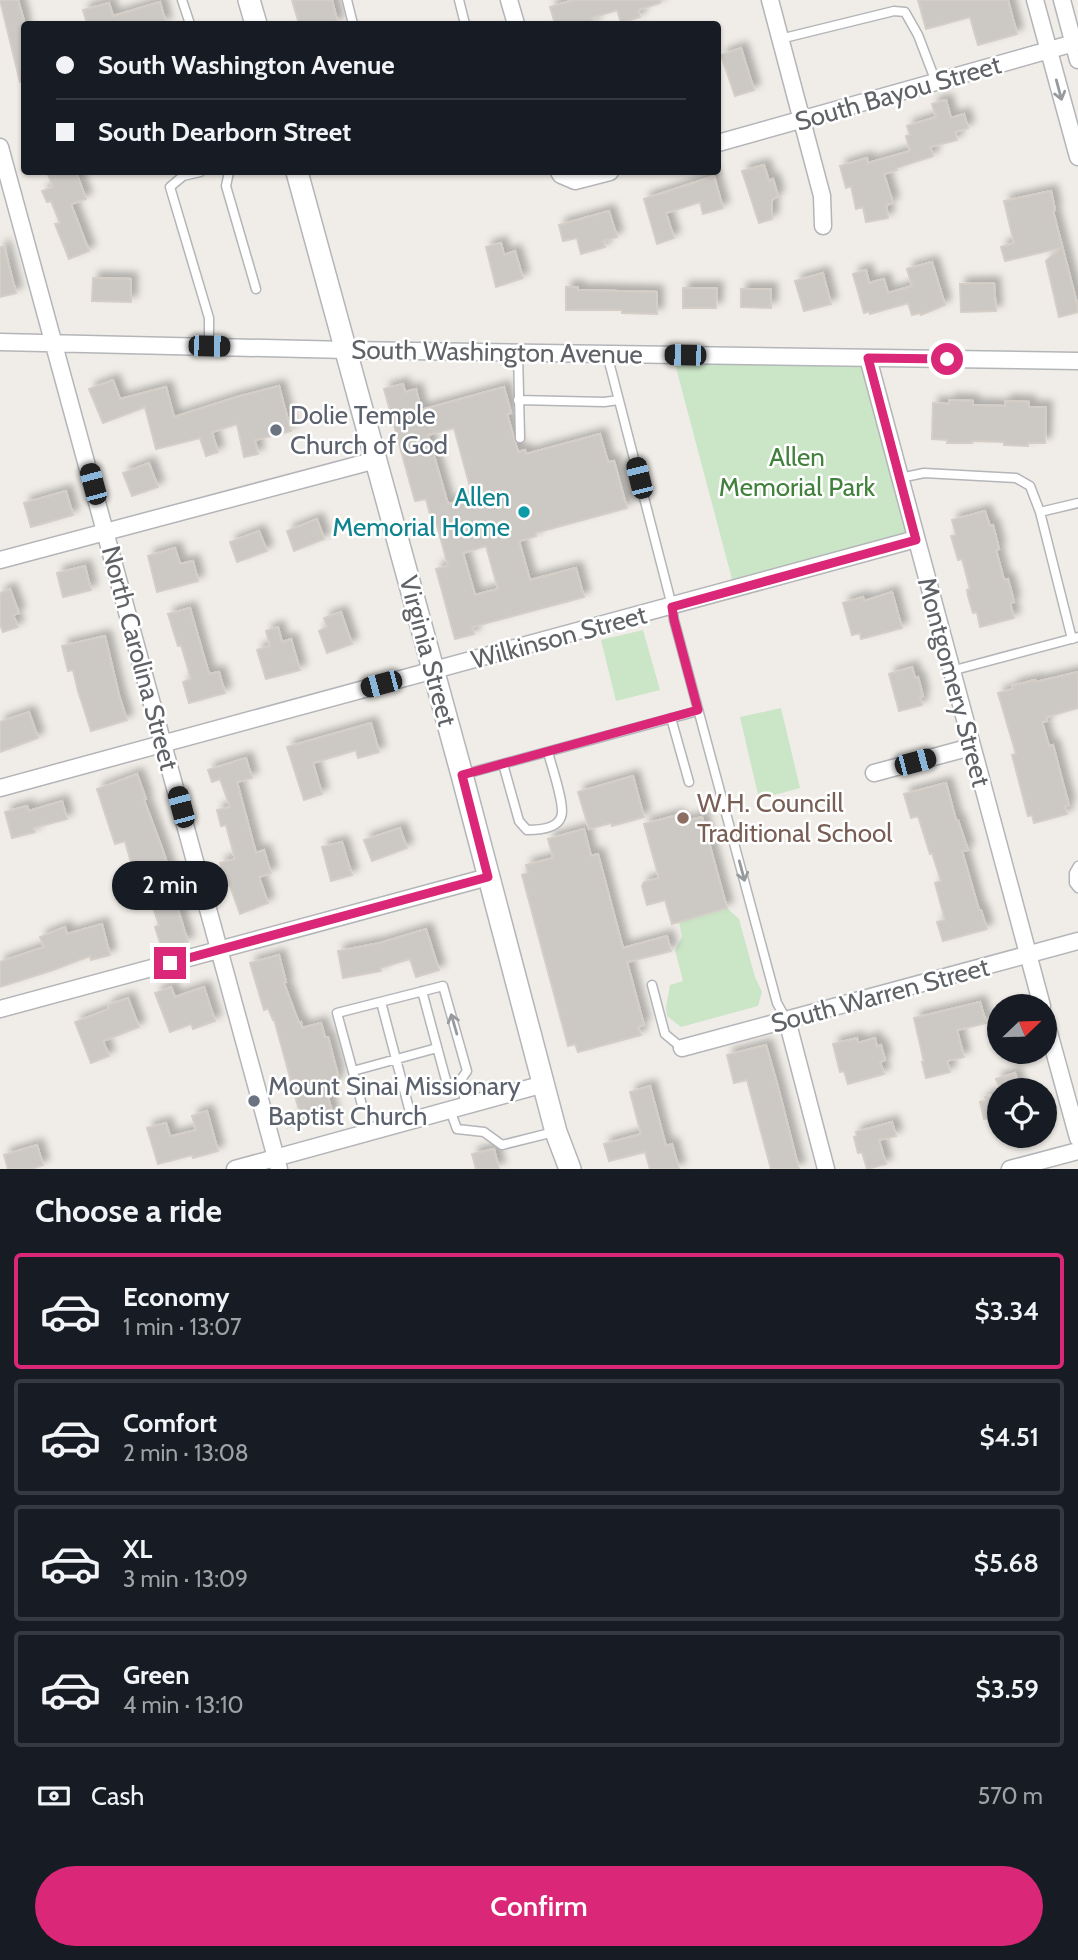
<!DOCTYPE html>
<meta charset="utf-8">
<style>
body{margin:0;font-family:Cabin,sans-serif;background:#20242c;color:#f1f3f6;height:100vh;display:flex;flex-direction:column;font-size:26px;white-space:nowrap}
*{box-sizing:border-box;margin:0}
p{font-size:23px;color:#9ea1a6}
.icon{flex:none;width:38px;height:38px;fill:none;stroke:currentColor;stroke-width:2;stroke-linecap:round;stroke-linejoin:round}
.map{position:relative;height:1169px;overflow:hidden}
.details{display:flex;flex-direction:column;background:#171b24;flex:1}
.details>*{flex:none}
.banner{position:absolute;left:21px;top:21px;width:700px;height:154px;border-radius:7px;box-shadow:0 2px 5px #0004;display:grid;align-content:center;height:154px;padding:0 35px;background:#171b24}
.needle{width:46px;rotate:67deg}
.fabs{position:absolute;left:987px;top:994px;display:grid;gap:14px}
.fabs a{display:grid;place-items:center;width:70px;height:70px;border-radius:50%;background:#171b24;box-shadow:0 2px 5px #0004;font-size:35px}
.end{position:absolute;width:32px;height:32px;margin:-16px;border:9px solid #db2777;background:#fff;box-shadow:0 0 0 4px #fff}
.from{border-radius:50%}
.bubble{position:absolute;height:49px;border-radius:24px;background:#171b24;box-shadow:0 2px 5px #0004;font-size:23px;font-weight:600;line-height:49px;text-align:center}
.car{position:absolute;width:21px;height:42px;margin:-21px -10px;border-radius:9px;box-shadow:0 0 5px 2px #0007;background:linear-gradient(#222 24%,#8ab4d8 0 40%,#222 0 76%,#8ab4d8 0 86%,#222 0)}
.banner b{display:flex;align-items:center;gap:24px;height:66px;font-size:26px}
.banner b+b{border-top:2px solid #363941}
.banner i{width:18px;height:18px;background:#f1f3f6}
ul{padding:0;list-style:none}
li{display:flex;align-items:center;gap:21px;height:116px;margin:0 14px 10px;padding:0 21px;border:4px solid #363941;border-radius:7px}
li div{flex:1}
li b{display:block;font-size:26px}
li em{font-style:normal;font-weight:600}
li.active{border-color:#db2777}
li>.icon{width:63px;height:63px;stroke-width:1.5}
h2{padding:0 35px;font-size:32px;line-height:84px}
.pay{display:flex;align-items:center;gap:18px;height:77px;padding:0 35px;font-size:26px}
.pay p{margin-inline-start:auto}
.primary-button{display:flex;gap:14px;margin-top:auto;padding:14px 35px}
.primary-button a{flex:1;height:80px;border-radius:42px;background:#db2777;color:#fff;font-size:28px;font-weight:600;line-height:80px;text-align:center}
.map>svg:first-child{display:block}
.green{fill:#cbe5c7}
.building{fill:#ccc8c4;stroke:#d4cec6;stroke-width:2;fill-rule:evenodd;filter:url(#shadow)}
.lines{fill:none;stroke-linecap:round;stroke-linejoin:round}
.service-casing{stroke:#b3b5b9;stroke-width:11}
.minor-casing{stroke:#b3b5b9;stroke-width:19}
.tertiary-casing{stroke:#b3b5b9;stroke-width:24}
.service{stroke:#fff;stroke-width:8}
.minor{stroke:#fff;stroke-width:16}
.tertiary{stroke:#fff;stroke-width:21}
.oneway{stroke:#979a9c}
.route{stroke:#db2777;stroke-width:9}
.worship-dot{fill:#6b7280;stroke:#fff;stroke-width:2.5}
.culture-dot{fill:#0f9aa8;stroke:#fff;stroke-width:2.5}
.education-dot{fill:#8d6e63;stroke:#fff;stroke-width:2.5}
.labels{text-anchor:middle;dominant-baseline:central;stroke-width:5;stroke-linejoin:round;paint-order:stroke}
.street-label{font-size:26px;fill:#5f6367;stroke:#fff}
.worship-label{font-size:26px;fill:#5b616d;stroke:#fff;text-anchor:start}
.park-label{font-size:26px;fill:#41813c;stroke:#fff}
.culture-label{font-size:26px;fill:#0d838f;stroke:#fff;text-anchor:end}
.education-label{font-size:26px;fill:#785e54;stroke:#fff;text-anchor:start}
</style>
<div class="map">
<svg width="1078" height="1169" viewBox="0 0 1078 1169">
<defs>
<filter id="shadow"><feDropShadow dx="6" dy="-6" stdDeviation="3.5" flood-color="#0004"/></filter>
</defs>
<rect width="100%" height="100%" fill="#f0ede8"/>
<!-- green -->
<path class="green" d="M675,364L862,366L908,534L733,583Z
M643,630L660,690L616,701L601,640Z
M781,708L800,788L759,799L740,717Z
M727,908L739,919L755,977L762,992L758,1006L681,1027L667,1016L666,1007L670,985L683,981L675,950L682,937L679,922Z"/>
<!-- building -->
<path class="building" d="M0,0H18L24,21V81L20,82Z
M292,0H332L338,24H299Z
M574,0H660V3L638,10L640,17L621,23L617,10L592,18L594,24H555L550,7Z
M918,0H1008L1017,34L978,45L970,17L926,29Z
M160,2L166,24H87L83,10L109,3L113,16Z
M741,48L754,90L735,96L721,55Z
M946,100L951,118L964,114L968,128L955,132L957,140L930,147L933,156L896,168L897,170L884,174L893,203L886,205L888,218L866,222L863,207L856,209L851,186L846,188L840,166L867,158L868,163L910,151L906,136L910,135L907,126L936,117L932,104Z
M764,165L769,181L773,179L778,196L772,200V219L759,223L742,171Z
M47,172H76L86,199L71,204L89,251L69,259L55,224L60,223L51,201L47,202L42,191L53,187Z
M714,176L723,208L703,214L700,202L666,213L674,238L657,244L644,199Z
M1051,191L1055,210L1053,211L1078,307V312L1059,317L1046,261L1060,248L1005,261L1001,247L1014,243L1004,201Z
M609,211L617,237L603,241L605,247L581,254L577,238L563,241L559,225Z
M501,243L504,255L515,251L523,278L496,287L486,247Z
M0,247H4L16,293L0,297Z
M932,262L945,305L921,315L920,313L912,315L908,303L870,314V311L864,313L853,274L866,270L869,283L884,279L888,293L912,286L907,269Z
M823,273L831,304L804,311L795,281Z
M93,278L131,279V302L92,301Z
M994,283L996,311L961,312L960,284Z
M566,287H578V290L657,292V314L622,313V310H566Z
M683,288H717L716,308H683Z
M741,289H771V308L741,307Z
M113,380L120,399L166,387L174,417L237,397L279,386L291,431L255,440L258,454L244,457L237,424L212,432L218,452L206,456L200,438L156,449L145,407L103,423L89,389Z
M403,384L405,392L416,389L421,410L504,387L511,413L507,414L518,452L525,450L526,454L600,434L608,462L614,461L627,508L535,533L536,536L519,541L530,580L576,568L584,597L472,627L474,634L455,639L436,569L448,566L437,525L433,526L426,499L415,501L384,389ZM454,428L473,498L448,504L428,435ZM486,546L498,589L475,595L463,553Z
M949,400L973,401V405L1005,406V401L1029,402V407H1046L1045,443H1028V446L1004,445V442L972,441V443H947L948,440L932,439L933,403L949,404Z
M149,463L158,487L132,496L123,473Z
M66,491L73,515L31,527L24,503Z
M985,511L990,526L993,525L999,549L996,550L1004,580L1008,579L1014,602L1010,603L1014,618L980,627L977,612L973,613L968,596L967,590L970,589L962,559L958,560L951,536L956,535L952,520Z
M317,519L324,539L294,551L287,531Z
M259,531L267,551L237,562L230,542Z
M175,548L180,564L193,561L198,581L157,592L148,556Z
M85,566L91,590L63,597L57,573Z
M10,589L19,613L13,615L18,627L3,632L0,624V593Z
M892,592L902,628L861,639L860,633L852,635L843,603L863,597L864,601Z
M190,608L209,674L219,672L225,693L189,703L183,682L191,679L181,645L178,646L168,614Z
M341,612L352,644L327,653L319,631L327,627L324,618Z
M278,627L282,642L291,639L300,670L266,679L257,650L270,646L266,631Z
M105,636L119,695L127,720L91,731L78,691L73,670L68,671L62,646Z
M912,667L915,678L918,677L923,696L920,697L922,705L899,711L889,674Z
M1078,672V708L1046,717L1047,721L1042,722L1049,746L1053,745L1063,783L1069,805L1065,806L1067,814L1034,823L1032,815L1028,816L1012,755L1016,754L998,693L1013,689L1012,686L1035,680L1036,682Z
M29,712L38,738L0,752V722Z
M371,723L379,752L358,758L356,750L313,763L322,794L304,800L287,747Z
M246,758L252,778L237,782L256,853L264,850L271,873L259,877L268,903L240,914L230,886H227L220,863L235,859L226,825L221,826L217,810L230,807L220,779L212,782L208,770Z
M137,774L146,799L144,800L161,845L177,892L173,893L188,942L162,949L155,927L159,925L151,902L138,907L130,887L137,885L125,841L115,844L97,789Z
M633,776L644,817L612,826L611,823L589,829L578,792Z
M946,783L956,820H958L968,850L962,851L979,910H981L987,929L943,941L937,922L945,920L935,883L941,881L932,853L930,854L918,816L911,818L904,794Z
M62,801L67,819L33,828L35,832L12,838L5,812L27,806L29,811Z
M678,815L681,822L702,817L727,908L672,924L665,900L647,905L642,886L644,882L659,878L644,824Z
M400,828L407,848L372,861L364,840Z
M584,829L591,856L598,854L623,948L667,936L671,951L627,962L644,1025L638,1027L641,1035L578,1052L575,1044L568,1046L522,875L528,873L526,865L553,858L548,839Z
M342,842L352,875L331,881L322,847Z
M102,924L110,955L91,960L90,956L53,970L0,987V962L44,947L40,937L65,927L67,934Z
M426,929L439,970L416,977L410,959L380,968L381,971L343,978L338,951L380,943Z
M279,955L286,982L284,983L299,1023L301,1022L302,1028L321,1023L325,1037H328L338,1075H335L337,1083L325,1086L333,1115L289,1127L300,1114L274,1019L273,1020L268,1008L264,1010L250,963Z
M171,987L175,997L204,987L215,1021L193,1029L191,1024L170,1032L155,993Z
M128,998L139,1027L103,1041L109,1056L91,1063L75,1022L109,1009L108,1005Z
M980,1002L986,1023L957,1030L964,1057L947,1061L950,1072L926,1078L922,1062H924L914,1018Z
M857,1038L858,1043L875,1038L877,1047L881,1045L885,1060L880,1062L884,1074L848,1084L844,1071L840,1072L833,1044Z
M766,1045L778,1087L799,1169H771L747,1080L734,1083L727,1055Z
M1015,1073L1020,1090H1000L996,1079Z
M650,1086L666,1146L672,1144L679,1169H650L645,1152L609,1161L604,1144L641,1134L630,1092Z
M999,1093V1115L984,1119L980,1102L986,1100L985,1097Z
M207,1111L218,1151L193,1158L192,1155L158,1164L147,1128L166,1123L170,1136H172L196,1130L192,1116Z
M892,1122L896,1136L879,1140L886,1164L867,1169L862,1152L858,1153L854,1137L857,1136L856,1132Z
M37,1145L43,1165L31,1169H8L4,1155Z
M494,1149L499,1169H476L472,1154Z"/>
<g class="lines">
<defs>
<path id="service" d="M182,0L190,24
M347,0L353,24
M459,0L465,24
M780,39L894,11L905,12L918,35L936,82
M200,172L183,176L170,187L209,318V346
M229,172L226,186L256,289
M518,352L520,438
M607,354L672,606L674,620L777,1003L786,1019
M518,400L604,402L619,400
M900,478L924,473L1016,478L1030,486L1040,512L1072,639
M1040,512L1078,503
M951,671L1078,637
M671,718L689,782
M503,764L519,821L527,830C537,830 557,829 561,817C566,807 551,765 548,752
M465,774L698,711
M1078,866L1074,873V883L1078,888
M652,985L665,1034L682,1048
M381,1002L412,1120
M353,1071L437,1048
M460,1081L466,1105
M362,1105L337,1013L443,986L467,1071L460,1081L447,1084L422,991
M450,1110L457,1129L484,1132L502,1145L554,1132"/>
<path id="minor" d="M509,0L516,24
M770,0L822,196L823,226
M1035,0L1078,157
M1062,0L1078,60
M718,143L1078,42
M0,147L279,1169
M559,172L561,175L575,181L610,172
M0,342L347,350L1078,361
M868,358L1042,1006
M0,560L376,460
M874,773L971,747
M0,788L916,539
M0,1009L488,877
M1045,1018L1078,1138
M787,1020L826,1169
M682,1048L1078,941
M235,1169L544,1084
M1010,1169L1078,1151"/>
<path id="tertiary" d="M249,0L256,24
M297,172L462,775L556,1132L570,1169"/>
</defs>
<!-- service casing -->
<use href="#service" class="service-casing"/>
<!-- minor casing -->
<use href="#minor" class="minor-casing"/>
<!-- tertiary casing -->
<use href="#tertiary" class="tertiary-casing"/>
<!-- service -->
<use href="#service" class="service"/>
<!-- minor -->
<use href="#minor" class="minor"/>
<!-- tertiary -->
<use href="#tertiary" class="tertiary"/>
</g>
<!-- one-way arrows -->
<defs><path id="oneway-shaft" d="M-6 0H5M1.5-3L5.5 0L1.5 3" fill="none" stroke-width="1.6" stroke-linecap="round" stroke-linejoin="round" transform="scale(1.75)"/></defs>
<g class="oneway">
<use href="#oneway-shaft" transform="translate(1059 90) rotate(75)"/>
<use href="#oneway-shaft" transform="translate(742 871) rotate(75)"/>
<use href="#oneway-shaft" transform="translate(454 1024) rotate(-106)"/>
</g>
<g class="lines">
<!-- route -->
<path class="route" d="M170,963L488,877L462,775L698,710L674,620L672,607L916,540L868,358L947,359"/>
</g>
<!-- markers -->
<g class="worship-dot">
<circle cx="276" cy="430" r="7"/>
<circle cx="254" cy="1101" r="7"/>
</g>
<circle class="culture-dot" cx="524" cy="512" r="7"/>
<circle class="education-dot" cx="683" cy="818" r="7"/>
<g class="labels">
<!-- street labels -->
<g class="street-label">
<text transform="translate(898 93) rotate(-16)">South Bayou Street</text>
<text transform="translate(497 352) rotate(1)">South Washington Avenue</text>
<text transform="translate(559 637) rotate(-15)">Wilkinson Street</text>
<text transform="translate(428 651) rotate(75)">Virginia Street</text>
<text transform="translate(140 658) rotate(75)">North Carolina Street</text>
<text transform="translate(954 682) rotate(75)">Montgomery Street</text>
<text transform="translate(880 995) rotate(-15)">South Warren Street</text>
</g>
<!-- worship labels -->
<g class="worship-label">
<text x="290" y="415">Dolie Temple<tspan x="290" dy="30">Church of God</tspan></text>
<text x="268" y="1086">Mount Sinai Missionary<tspan x="268" dy="30">Baptist Church</tspan></text>
</g>
<!-- park labels -->
<g class="park-label">
<text x="797" y="457">Allen<tspan x="797" dy="30">Memorial Park</tspan></text>
</g>
<!-- culture labels -->
<g class="culture-label">
<text x="510" y="497">Allen<tspan x="510" dy="30">Memorial Home</tspan></text>
</g>
<!-- education labels -->
<g class="education-label">
<text x="697" y="803">W.H. Councill<tspan x="697" dy="30">Traditional School</tspan></text>
</g>
</g>
</svg>
<div class="fabs">
<a><svg class="needle" viewBox="-14 -14 28 28"><path d="M0-13l5 13h-10z" fill="#e53935"/><path d="M0 13l5-13h-10z" fill="#9ea1a6"/></svg></a>
<a><svg class="icon" aria-label="locate" viewBox="0 0 24 24"><circle cx="12" cy="12" r="6"/><path d="M12 2v4M12 18v4M2 12h4M18 12h4"/></svg></a>
</div>
<i class="end from" style="left:947px;top:359px"></i>
<i class="end" style="left:170px;top:963px"></i>
<div class="bubble" style="left:112px;top:861px;width:116px">2 min</div>
<i class="car" style="left:209px;top:346px;rotate:91deg"></i>
<i class="car" style="left:685px;top:355px;rotate:271deg"></i>
<i class="car" style="left:639px;top:478px;rotate:346deg"></i>
<i class="car" style="left:93px;top:484px;rotate:345deg"></i>
<i class="car" style="left:381px;top:684px;rotate:255deg"></i>
<i class="car" style="left:915px;top:762px;rotate:75deg"></i>
<i class="car" style="left:181px;top:807px;rotate:345deg"></i>
<div class="banner">
<b><i class="from"></i>South Washington Avenue</b>
<b><i></i>South Dearborn Street</b>
</div>
</div>
<section class="details">
<h2>Choose a ride</h2>
<ul>
<li class="active"><svg class="icon" aria-label="car" viewBox="0 0 24 24"><path d="M5 17H2v-5l4-1 3-4h7l3 4 3 1v5h-3M9 17h6M6 11h13"/><circle cx="7" cy="17" r="2"/><circle cx="17" cy="17" r="2"/></svg><div><b>Economy</b><p>1 min · 13:07</p></div><em>$3.34</em></li>
<li><svg class="icon" aria-label="car" viewBox="0 0 24 24"><path d="M5 17H2v-5l4-1 3-4h7l3 4 3 1v5h-3M9 17h6M6 11h13"/><circle cx="7" cy="17" r="2"/><circle cx="17" cy="17" r="2"/></svg><div><b>Comfort</b><p>2 min · 13:08</p></div><em>$4.51</em></li>
<li><svg class="icon" aria-label="car" viewBox="0 0 24 24"><path d="M5 17H2v-5l4-1 3-4h7l3 4 3 1v5h-3M9 17h6M6 11h13"/><circle cx="7" cy="17" r="2"/><circle cx="17" cy="17" r="2"/></svg><div><b>XL</b><p>3 min · 13:09</p></div><em>$5.68</em></li>
<li><svg class="icon" aria-label="car" viewBox="0 0 24 24"><path d="M5 17H2v-5l4-1 3-4h7l3 4 3 1v5h-3M9 17h6M6 11h13"/><circle cx="7" cy="17" r="2"/><circle cx="17" cy="17" r="2"/></svg><div><b>Green</b><p>4 min · 13:10</p></div><em>$3.59</em></li>
</ul>
<div class="pay"><svg class="icon" aria-label="cash" viewBox="0 0 24 24"><path d="M3 7h18v10H3z"/><circle cx="12" cy="12" r="2"/></svg>Cash<p>570 m</p></div>
<div class="primary-button"><a>Confirm</a></div>
</section>
